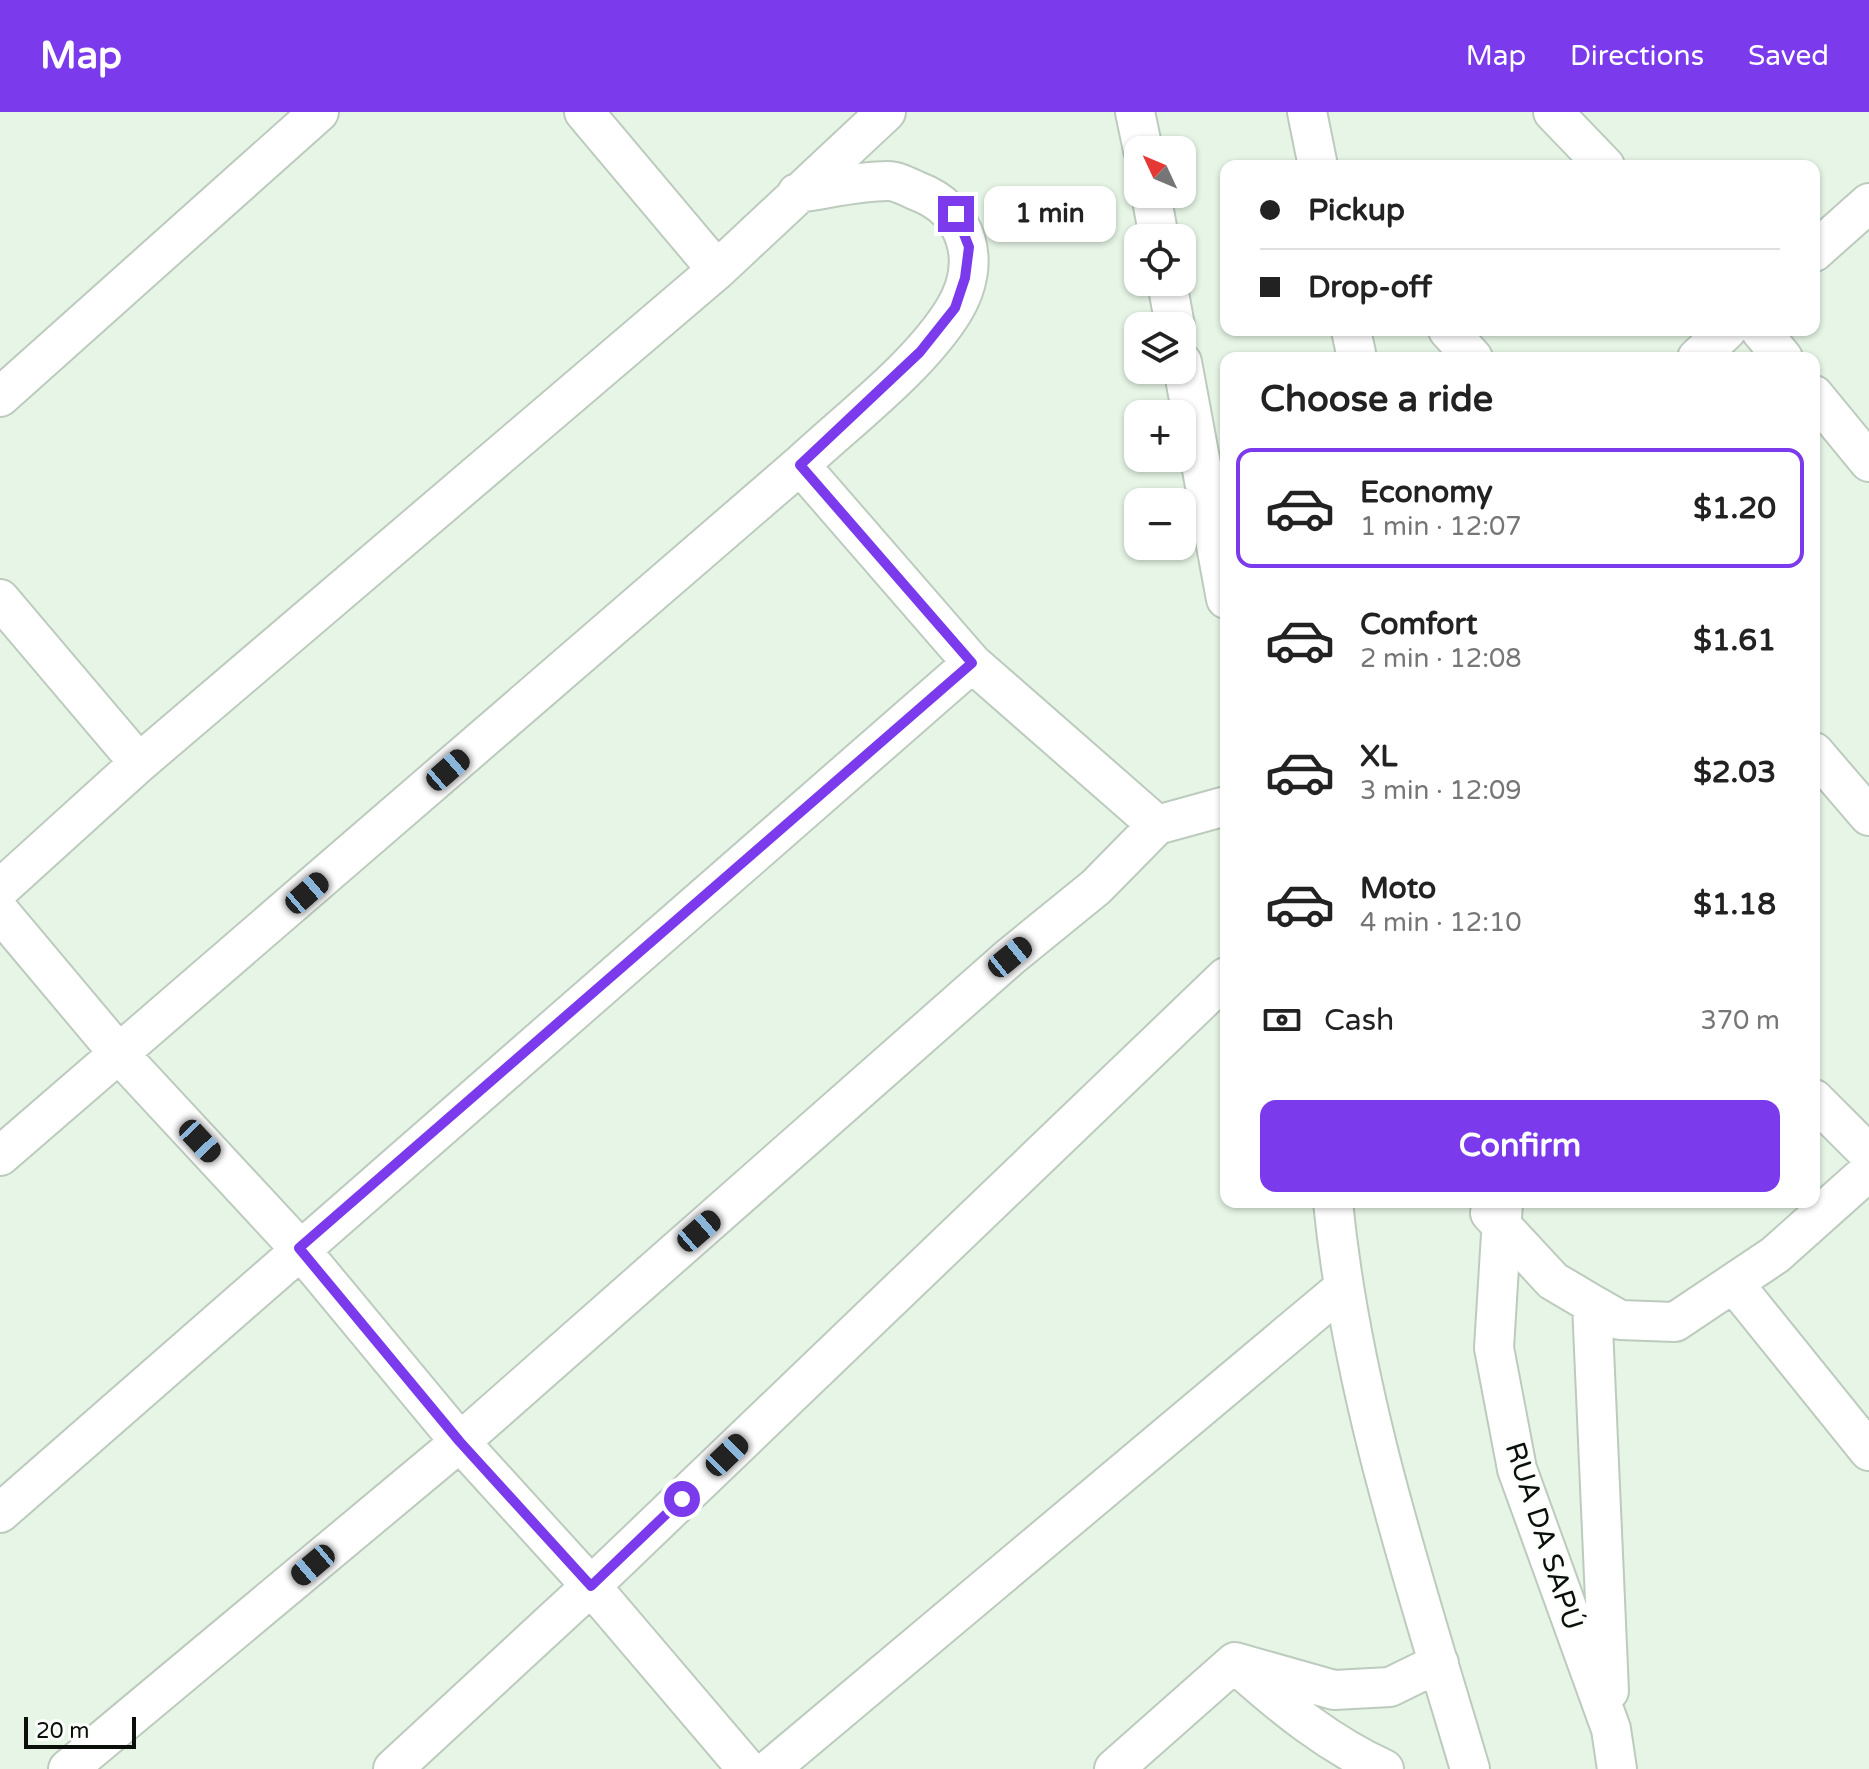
<!DOCTYPE html>
<meta charset="utf-8">
<style>
body{margin:0;font-family:"Varela Round",sans-serif;background:#f6f6f6;color:#222;height:100vh;display:flex;flex-direction:column;font-size:30px;white-space:nowrap}
*{box-sizing:border-box;margin:0}
p{font-size:26px;color:#767676}
.icon{flex:none;width:44px;height:44px;fill:none;stroke:currentColor;stroke-width:2;stroke-linecap:round;stroke-linejoin:round}
.map{position:relative;flex:1;overflow:hidden}
.drawer{position:absolute;left:1220px;top:240px;width:600px;height:856px;display:flex;flex-direction:column;background:#fff;border-radius:16px;box-shadow:0 2px 6px #0004}
.drawer>*{flex:none}
.banner{position:absolute;left:1220px;top:48px;width:600px;height:176px;border-radius:16px;box-shadow:0 2px 6px #0004;display:grid;align-content:center;height:176px;padding:0 40px;background:#fff}
.needle{width:52px;rotate:314deg}
.controls{position:absolute;left:1124px;top:24px;display:grid;gap:16px}
.controls a{display:grid;place-items:center;width:72px;height:72px;border-radius:16px;background:#fff;box-shadow:0 2px 6px #0004;font-size:40px}
.scale{position:absolute;left:24px;bottom:20px;width:112px;box-sizing:border-box;padding-left:8px;border:4px solid #0a0f0a;border-top:0;font-size:22px;line-height:28px;white-space:nowrap;color:#0a0f0a;-webkit-text-stroke:6px #fbfefb;paint-order:stroke}
.end{position:absolute;width:36px;height:36px;margin:-18px;border:10px solid #7c3aed;background:#fff;box-shadow:0 0 0 4px #fff}
.from{border-radius:50%}
.bubble{position:absolute;height:56px;border-radius:16px;background:#fff;box-shadow:0 2px 6px #0004;font-size:26px;font-weight:800;line-height:56px;text-align:center}
.car{position:absolute;width:24px;height:48px;margin:-24px -12px;border-radius:10px;box-shadow:0 0 6px 2px #0007;background:linear-gradient(#222 24%,#8ab4d8 0 40%,#222 0 76%,#8ab4d8 0 86%,#222 0)}
.banner b{display:flex;align-items:center;gap:28px;height:76px;font-size:30px}
.banner b+b{border-top:2px solid #e0e0e0}
.banner i{width:20px;height:20px;background:#222}
ul{padding:0;list-style:none}
li{display:flex;align-items:center;gap:24px;height:120px;margin:0 16px 12px;padding:0 24px;border:4px solid transparent;border-radius:16px}
li div{flex:1}
li b{display:block;font-size:30px}
li em{font-style:normal;font-weight:800}
li.on{border-color:#7c3aed}
li>.icon{width:72px;height:72px;stroke-width:1.5}
h2{padding:0 40px;font-size:36px;line-height:96px}
.pay{display:flex;align-items:center;gap:20px;height:88px;padding:0 40px;font-size:30px}
.pay p{margin-inline-start:auto}
.primary-button{display:flex;gap:16px;margin-top:auto;padding:16px 40px}
.primary-button a{flex:1;height:92px;border-radius:16px;background:#7c3aed;color:#fff;font-size:32px;font-weight:800;line-height:92px;text-align:center}
header{display:flex;align-items:center;gap:48px;box-sizing:border-box;height:112px;padding:0 40px;background:#7c3aed;color:#fff}
header strong{font-size:38px}
nav{display:flex;gap:44px;margin-inline-start:auto;font-size:28px}
.map>svg:first-child{display:block}
.lines{fill:none;stroke-linecap:round;stroke-linejoin:round}
.street-casing{stroke:#bccbbd;stroke-width:42}
.street{stroke:#fff;stroke-width:38}
.route{stroke:#7c3aed;stroke-width:10}
.labels{text-anchor:middle;dominant-baseline:central;stroke-width:6;stroke-linejoin:round;paint-order:stroke}
.street-label{font-size:28px;fill:#0a0f0a;stroke:#fbfefb}
</style>
<header>
<strong>Map</strong>
<nav><a>Map</a><a>Directions</a><a>Saved</a></nav>
</header>
<div class="map">
<svg width="1869" height="1657" viewBox="0 0 1869 1657">
<rect width="100%" height="100%" fill="#e6f5e6"/>
<g class="lines">
<defs>
<path id="street" d="M584,0L717,158
M1135,0L1143,38
M1307,0L1318,54
M1553,0L1605,54
M1151,82L1159,126
M1814,140L1869,91
M1167,170L1175,214
M1351,218L1357,246
M1448,218L1473,246
M1760,218L1783,246
M1697,246L1727,218
M1182,250L1226,487
M1814,283L1869,350
M0,285L319,0
M800,353L972,551L1157,713
M0,487L139,651
M1814,640L1869,704
M0,777L139,651L717,158L886,0
M0,800L120,943L299,1136L460,1330L591,1474L747,1657
M1814,987L1869,1042
M0,1044L800,353C849,307 919,255 954,198C983,150 968,98 917,79C908,75 897,69 888,69C858,69 827,77 797,81
M1333,1090C1352,1284 1415,1471 1470,1657
M1503,1090L1494,1236L1517,1357L1611,1617L1617,1657
M1490,1101L1553,1169L1592,1192L1620,1208L1675,1210L1775,1143L1869,1059
M1735,1173L1869,1339
M1592,1192L1609,1579
M0,1401L972,551
M1240,1556C1285,1596 1329,1632 1384,1657
M68,1657L460,1330L1010,845L1096,775L1157,713L1226,694
M393,1657L591,1474L1226,865
M770,1657L1342,1177
M1114,1657L1235,1550L1334,1578L1390,1575L1439,1551"/>
</defs>
<!-- street casing -->
<use href="#street" class="street-casing"/>
<!-- street -->
<use href="#street" class="street"/>
</g>
<g class="lines">
<!-- route -->
<path class="route" d="M682,1387L591,1474L460,1330L299,1136L972,551L800,353L920,240L955,196L965,166L969,135L956,102"/>
</g>
<g class="labels">
<!-- street labels -->
<g class="street-label">
<text transform="translate(1544 1424) rotate(72)">RUA DA SAPÚ</text>
</g>
</g>
</svg>
<div class="controls">
<a><svg class="needle" viewBox="-14 -14 28 28"><path d="M0-13l5 13h-10z" fill="#e53935"/><path d="M0 13l5-13h-10z" fill="#767676"/></svg></a>
<a><svg class="icon" aria-label="locate" viewBox="0 0 24 24"><circle cx="12" cy="12" r="6"/><path d="M12 2v4M12 18v4M2 12h4M18 12h4"/></svg></a>
<a><svg class="icon" aria-label="layers" viewBox="0 0 24 24"><path d="M12 4l9 5-9 5-9-5zM3 14l9 5 9-5"/></svg></a>
<a>+</a>
<a>−</a>
</div>
<div class="scale">20 m</div>
<i class="end from" style="left:682px;top:1387px"></i>
<i class="end" style="left:956px;top:102px"></i>
<div class="bubble" style="left:984px;top:74px;width:132px">1 min</div>
<i class="car" style="left:448px;top:658px;rotate:49deg"></i>
<i class="car" style="left:307px;top:781px;rotate:49deg"></i>
<i class="car" style="left:1010px;top:845px;rotate:51deg"></i>
<i class="car" style="left:200px;top:1029px;rotate:137deg"></i>
<i class="car" style="left:699px;top:1119px;rotate:49deg"></i>
<i class="car" style="left:727px;top:1343px;rotate:46deg"></i>
<i class="car" style="left:313px;top:1453px;rotate:230deg"></i>
<div class="banner">
<b><i class="from"></i>Pickup</b>
<b><i></i>Drop-off</b>
</div>
<section class="drawer">
<h2>Choose a ride</h2>
<ul>
<li class="on"><svg class="icon" aria-label="car" viewBox="0 0 24 24"><path d="M5 17H2v-5l4-1 3-4h7l3 4 3 1v5h-3M9 17h6M6 11h13"/><circle cx="7" cy="17" r="2"/><circle cx="17" cy="17" r="2"/></svg><div><b>Economy</b><p>1 min · 12:07</p></div><em>$1.20</em></li>
<li><svg class="icon" aria-label="car" viewBox="0 0 24 24"><path d="M5 17H2v-5l4-1 3-4h7l3 4 3 1v5h-3M9 17h6M6 11h13"/><circle cx="7" cy="17" r="2"/><circle cx="17" cy="17" r="2"/></svg><div><b>Comfort</b><p>2 min · 12:08</p></div><em>$1.61</em></li>
<li><svg class="icon" aria-label="car" viewBox="0 0 24 24"><path d="M5 17H2v-5l4-1 3-4h7l3 4 3 1v5h-3M9 17h6M6 11h13"/><circle cx="7" cy="17" r="2"/><circle cx="17" cy="17" r="2"/></svg><div><b>XL</b><p>3 min · 12:09</p></div><em>$2.03</em></li>
<li><svg class="icon" aria-label="car" viewBox="0 0 24 24"><path d="M5 17H2v-5l4-1 3-4h7l3 4 3 1v5h-3M9 17h6M6 11h13"/><circle cx="7" cy="17" r="2"/><circle cx="17" cy="17" r="2"/></svg><div><b>Moto</b><p>4 min · 12:10</p></div><em>$1.18</em></li>
</ul>
<div class="pay"><svg class="icon" aria-label="cash" viewBox="0 0 24 24"><path d="M3 7h18v10H3z"/><circle cx="12" cy="12" r="2"/></svg>Cash<p>370 m</p></div>
<div class="primary-button"><a>Confirm</a></div>
</section>
</div>
